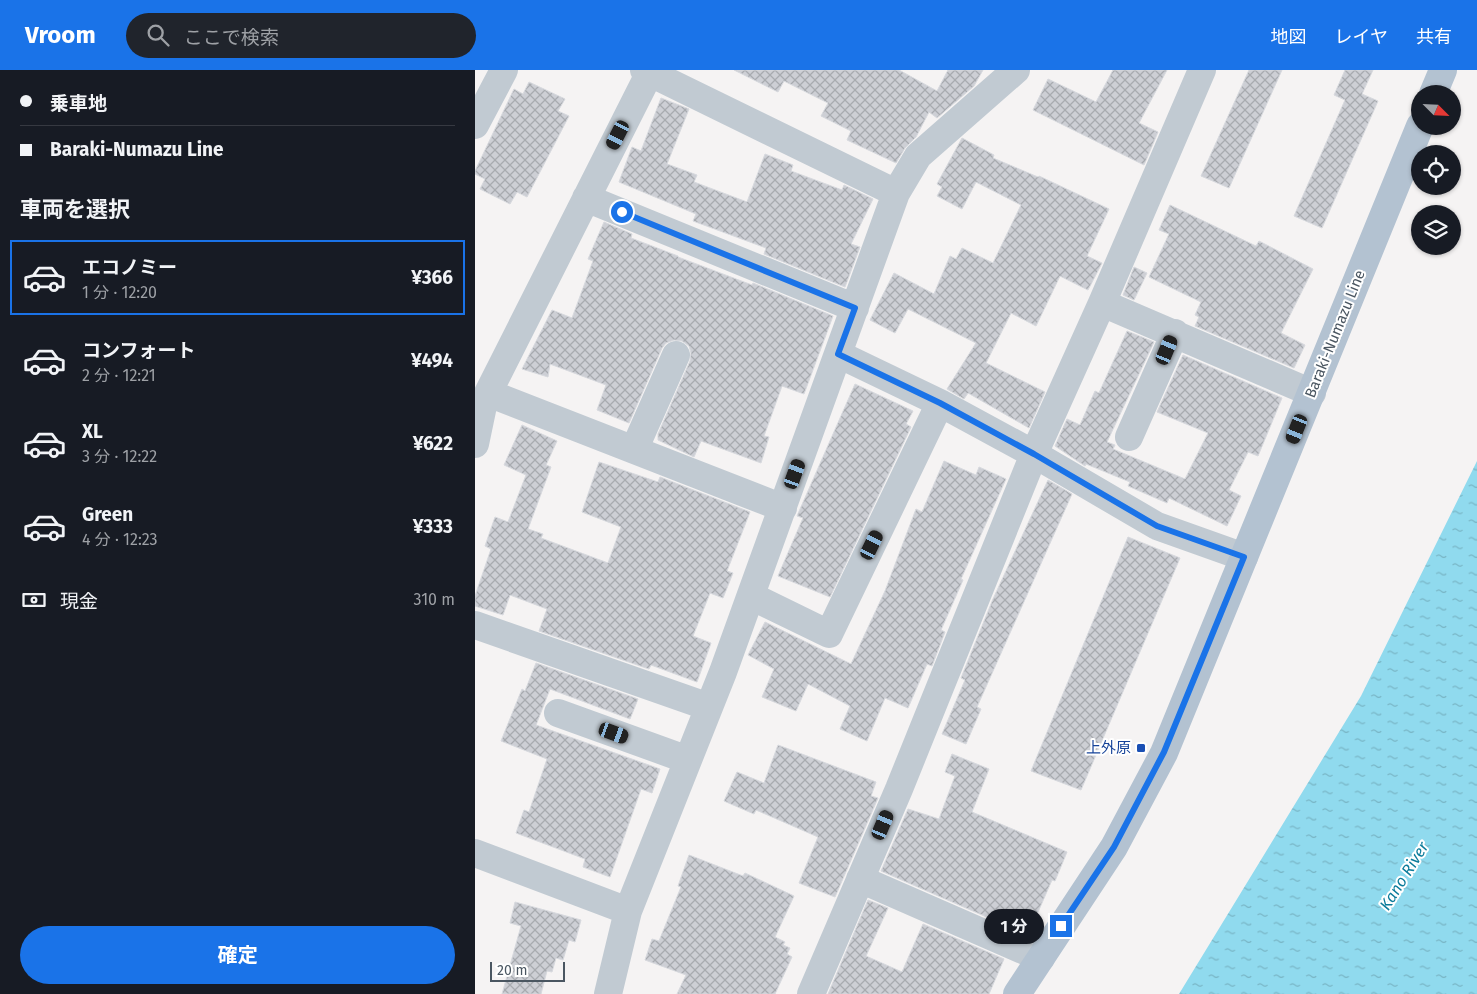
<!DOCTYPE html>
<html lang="ja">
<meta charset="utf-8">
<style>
body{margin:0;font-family:"Fira Sans","Noto Sans JP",sans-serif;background:#20242c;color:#f1f3f6;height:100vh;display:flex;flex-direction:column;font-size:19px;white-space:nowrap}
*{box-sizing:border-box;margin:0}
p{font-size:16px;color:#9ea1a6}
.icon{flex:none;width:28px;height:28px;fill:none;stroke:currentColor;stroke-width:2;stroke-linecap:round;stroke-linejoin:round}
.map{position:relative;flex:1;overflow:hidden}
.sheet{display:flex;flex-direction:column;background:#171b24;width:475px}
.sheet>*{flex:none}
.hud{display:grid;align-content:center;height:110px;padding:0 20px;background:#171b24}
.needle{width:32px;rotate:114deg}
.tools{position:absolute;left:936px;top:15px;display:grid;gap:10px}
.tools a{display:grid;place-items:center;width:50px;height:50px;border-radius:50%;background:#171b24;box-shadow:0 1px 4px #0004;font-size:25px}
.scale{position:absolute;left:15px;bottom:12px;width:75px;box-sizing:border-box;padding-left:5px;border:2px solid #4a5661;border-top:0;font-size:14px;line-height:18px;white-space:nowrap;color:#4a5661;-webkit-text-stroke:4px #fff;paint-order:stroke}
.end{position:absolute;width:22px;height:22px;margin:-11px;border:6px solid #1a73e8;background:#fff;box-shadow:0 0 0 2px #fff}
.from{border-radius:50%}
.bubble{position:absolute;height:35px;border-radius:18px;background:#171b24;box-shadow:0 1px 4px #0004;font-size:16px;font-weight:700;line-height:35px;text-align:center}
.car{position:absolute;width:15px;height:30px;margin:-15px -8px;border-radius:6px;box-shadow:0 0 4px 1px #0007;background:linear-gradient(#222 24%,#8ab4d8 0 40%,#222 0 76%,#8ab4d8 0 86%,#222 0)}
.hud b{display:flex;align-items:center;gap:18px;height:48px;font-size:19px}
.hud b+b{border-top:1px solid #363941}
.hud i{width:12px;height:12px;background:#f1f3f6}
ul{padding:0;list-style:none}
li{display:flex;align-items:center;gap:15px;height:75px;margin:0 10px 8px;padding:0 10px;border:2px solid transparent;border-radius:0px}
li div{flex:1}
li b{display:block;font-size:19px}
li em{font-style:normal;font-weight:700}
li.selected{border-color:#1a73e8}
li>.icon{width:45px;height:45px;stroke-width:1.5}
h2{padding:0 20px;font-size:22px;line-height:60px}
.pay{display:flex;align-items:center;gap:12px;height:55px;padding:0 20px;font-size:19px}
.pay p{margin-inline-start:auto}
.primary-button{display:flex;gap:10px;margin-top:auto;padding:10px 20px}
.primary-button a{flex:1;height:58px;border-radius:30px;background:#1a73e8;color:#fff;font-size:20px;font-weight:700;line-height:58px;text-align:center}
header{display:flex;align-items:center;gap:30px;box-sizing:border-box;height:70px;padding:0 25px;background:#1a73e8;color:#fff}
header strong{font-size:24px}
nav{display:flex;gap:28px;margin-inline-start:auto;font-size:18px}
.search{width:350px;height:45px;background:#20242c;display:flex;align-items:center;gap:12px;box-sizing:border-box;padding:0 18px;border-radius:28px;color:#9ea1a6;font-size:19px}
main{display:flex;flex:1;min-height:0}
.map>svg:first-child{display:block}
.water{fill:url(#water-ripples)}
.building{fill:url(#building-cross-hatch);stroke:#d7d9de}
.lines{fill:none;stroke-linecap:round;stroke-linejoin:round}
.minor{stroke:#c1cad2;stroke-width:28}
.major{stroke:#b3c2d1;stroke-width:28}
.route{stroke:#1a73e8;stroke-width:6}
.transit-dot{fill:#1a4fb4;stroke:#fff;stroke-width:2}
.labels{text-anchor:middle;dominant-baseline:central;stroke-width:4;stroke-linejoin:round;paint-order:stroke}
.street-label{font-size:15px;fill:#4a5661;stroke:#fff}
.transit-label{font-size:15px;fill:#164399;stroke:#fff;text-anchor:end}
.water-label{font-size:16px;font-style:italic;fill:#0c7c9b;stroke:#fff}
</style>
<header>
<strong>Vroom</strong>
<div class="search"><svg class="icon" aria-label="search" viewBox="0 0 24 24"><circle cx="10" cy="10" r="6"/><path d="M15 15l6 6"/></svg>ここで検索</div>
<nav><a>地図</a><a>レイヤ</a><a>共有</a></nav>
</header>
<main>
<section class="sheet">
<div class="hud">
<b><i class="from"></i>乗車地</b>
<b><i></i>Baraki-Numazu Line</b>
</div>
<h2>車両を選択</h2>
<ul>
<li class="selected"><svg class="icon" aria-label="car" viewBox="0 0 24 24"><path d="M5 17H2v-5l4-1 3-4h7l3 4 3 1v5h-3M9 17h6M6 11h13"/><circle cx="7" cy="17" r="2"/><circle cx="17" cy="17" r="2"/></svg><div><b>エコノミー</b><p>1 分 · 12:20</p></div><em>¥366</em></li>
<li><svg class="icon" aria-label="car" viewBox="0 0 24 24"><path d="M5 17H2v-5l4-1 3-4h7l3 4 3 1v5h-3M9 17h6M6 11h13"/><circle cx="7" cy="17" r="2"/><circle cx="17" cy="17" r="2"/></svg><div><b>コンフォート</b><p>2 分 · 12:21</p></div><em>¥494</em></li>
<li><svg class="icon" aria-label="car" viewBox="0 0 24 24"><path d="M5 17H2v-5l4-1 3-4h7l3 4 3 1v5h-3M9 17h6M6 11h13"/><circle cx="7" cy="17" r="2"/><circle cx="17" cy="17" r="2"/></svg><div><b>XL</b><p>3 分 · 12:22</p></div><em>¥622</em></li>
<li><svg class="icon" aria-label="car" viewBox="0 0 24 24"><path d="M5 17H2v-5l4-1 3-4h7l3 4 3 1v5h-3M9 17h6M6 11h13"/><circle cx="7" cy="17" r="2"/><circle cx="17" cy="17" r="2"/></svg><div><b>Green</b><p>4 分 · 12:23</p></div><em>¥333</em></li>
</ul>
<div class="pay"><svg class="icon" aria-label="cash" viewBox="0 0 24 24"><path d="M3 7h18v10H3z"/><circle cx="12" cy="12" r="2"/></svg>現金<p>310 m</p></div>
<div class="primary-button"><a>確定</a></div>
</section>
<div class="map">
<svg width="1002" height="924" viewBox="0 0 1002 924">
<defs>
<pattern id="water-ripples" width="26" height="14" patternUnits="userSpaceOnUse" patternTransform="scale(1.25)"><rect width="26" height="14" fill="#90daee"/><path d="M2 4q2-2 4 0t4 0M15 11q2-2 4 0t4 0" fill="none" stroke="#78b4c4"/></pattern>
<pattern id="building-cross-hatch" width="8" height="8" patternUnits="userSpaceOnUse" patternTransform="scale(1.25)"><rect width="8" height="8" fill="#cdcfd5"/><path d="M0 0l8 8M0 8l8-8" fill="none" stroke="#a8abb0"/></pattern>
</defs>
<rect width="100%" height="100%" fill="#f5f3f3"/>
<!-- water -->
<path class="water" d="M1002,391V924H704L886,626Z"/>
<!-- building -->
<path class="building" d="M259,0H424L462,21L473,0H508L499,16L462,48L454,42L441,67L430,78L421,93L372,70L376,61L346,46L353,33L309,11L303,22Z
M638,0H692L664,53L683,62L669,95L558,40L573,9L621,32Z
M774,0H807L754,118L726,106Z
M870,0H898L887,24L903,31L847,158L819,146L870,30L859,25Z
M54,12L90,29L83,41L94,46L52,127L42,122L35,134L5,119L10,109L0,104V101L39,19L48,24Z
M186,28L214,39L192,94L222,105L219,112L272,132L290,84L318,95L316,101L367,120L369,115L398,129L376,174L385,177L370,217L289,184L291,178L218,151L221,144L144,112L157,77L166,81Z
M487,68L519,85L518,88L563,107L564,106L634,139L612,186L627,193L613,220L585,206L561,256L536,243L511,293L570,322L554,358L493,323L489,329L472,319L501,273L433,239L420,263L395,250L419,203L459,224L475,186L481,189L487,178L518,193L546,135L501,112L487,139L462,126L467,117L462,114Z
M695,135L781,176L784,171L838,199L806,263L830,275L819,298L720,256L724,247L720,245L726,232L674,207L694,164L684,160Z
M129,152L157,164L156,168L203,186V187L277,215L278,213L358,246L329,324L307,316L289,366L294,367L286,393L226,371L219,387L183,370V364L215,291L216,283L214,276L207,271L199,270L191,273L187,278L154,353L122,340L131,315L75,294L73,307L47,299L77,240L97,248L118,191L113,189Z
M659,197L672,203L659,230L648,225Z
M652,261L679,272L632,372L640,375L638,379L710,409L733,363L682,342L708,285L807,328L783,386L773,382L754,420L766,426L752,456L694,428L692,433L653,416L655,412L611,394L610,396L580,376L592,349L605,355L620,321L624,323Z
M380,314L438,341L431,354L436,357L355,527L303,506L328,448L322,446Z
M47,355L82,371L71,395L76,397L53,459L68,464L66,468L133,493L146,457L107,442L124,392L183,412L185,407L275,442L252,501L258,503L248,528L235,523L218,566L236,573L222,612L176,595L174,599L64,561L72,539L35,525L28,545L0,536V526L16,479L10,476L20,447L33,452L51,405L29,395Z
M469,391L501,405L504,397L531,409L486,509L488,510L466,560L470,562L457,596L452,594L433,638L410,628L392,671L365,659L375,636L333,614L321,641L287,627L299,599L273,585L290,552L376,594L410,521L441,439L447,442Z
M573,410L597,424L502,637L506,639L491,674L467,664L490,610L486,608L518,529Z
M653,467L705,488L606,720L556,701Z
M61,593L163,629L155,649L75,619L61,655L185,699L177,723L166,719L135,807L108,797L110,789L41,763L49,740L54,742L72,689L26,671L47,619L50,621Z
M303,675L401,712L396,726L403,728L360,827L324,813L343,767L281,740L279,744L249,731L262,702L289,713Z
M477,684L514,699L497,742L592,782L580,811L577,810L553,865L406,801L433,739L464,749L480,706L470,702Z
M214,785L268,806L270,803L319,826L300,867L310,872L308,875L315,878L312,884L317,887L300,924H202L211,905L170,890L177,869L184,871L206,817L203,816Z
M393,830L413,838L391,886L427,902L448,854L529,889L514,924H353Z
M40,832L106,850L100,872L94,870L88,890L81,888L77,902L72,901L66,924H27L46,856L35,853Z"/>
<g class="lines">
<!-- minor -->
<path class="minor" d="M169,0L421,123
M0,55L29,0
M111,128L380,238
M627,233L837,323
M363,284L465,333L559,384L682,456L769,487
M13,323L308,438
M654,367L700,263
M0,374L9,331L176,0
M159,380L201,285
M276,526L354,564L465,333
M0,555L234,637
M83,643L213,690
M0,783L153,841
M385,809L566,888
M133,924L153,841L248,602L421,123L443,86L541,0
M336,924L424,719L559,384L627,233L727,0"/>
<!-- major -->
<path class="major" d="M958,24L968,0
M542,924L639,777L689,683L945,56"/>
</g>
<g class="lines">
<!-- route -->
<path class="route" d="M147,142L380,238L363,284L465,333L559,384L682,456L769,487L689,682L639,777L586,856"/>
</g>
<!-- markers -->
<rect class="transit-dot" x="661" y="673" width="10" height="10" rx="2.5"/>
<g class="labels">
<!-- street labels -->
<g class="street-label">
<text transform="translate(860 264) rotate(-68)">Baraki-Numazu Line</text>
</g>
<!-- transit labels -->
<g class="transit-label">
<text x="656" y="678">上外原</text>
</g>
<!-- water labels -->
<g class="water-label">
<text transform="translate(929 806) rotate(-58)">Kano River</text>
</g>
</g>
</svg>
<div class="tools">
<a><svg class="needle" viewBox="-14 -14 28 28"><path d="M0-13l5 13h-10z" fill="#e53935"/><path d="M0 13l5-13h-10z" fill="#9ea1a6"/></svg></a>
<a><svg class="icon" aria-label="locate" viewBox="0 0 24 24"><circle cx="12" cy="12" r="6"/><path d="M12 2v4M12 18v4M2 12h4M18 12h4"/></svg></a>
<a><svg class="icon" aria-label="layers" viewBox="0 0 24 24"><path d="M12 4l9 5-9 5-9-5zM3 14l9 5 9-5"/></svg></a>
</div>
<div class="scale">20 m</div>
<i class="end from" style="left:147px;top:142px"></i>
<i class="end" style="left:586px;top:856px"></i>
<div class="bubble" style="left:509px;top:839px;width:60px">1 分</div>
<i class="car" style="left:143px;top:65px;rotate:207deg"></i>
<i class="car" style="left:692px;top:280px;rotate:23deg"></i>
<i class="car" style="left:822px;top:359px;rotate:202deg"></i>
<i class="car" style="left:320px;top:404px;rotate:20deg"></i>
<i class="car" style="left:397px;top:475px;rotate:26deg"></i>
<i class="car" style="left:139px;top:663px;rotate:110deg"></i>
<i class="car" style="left:408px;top:755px;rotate:23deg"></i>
</div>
</main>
